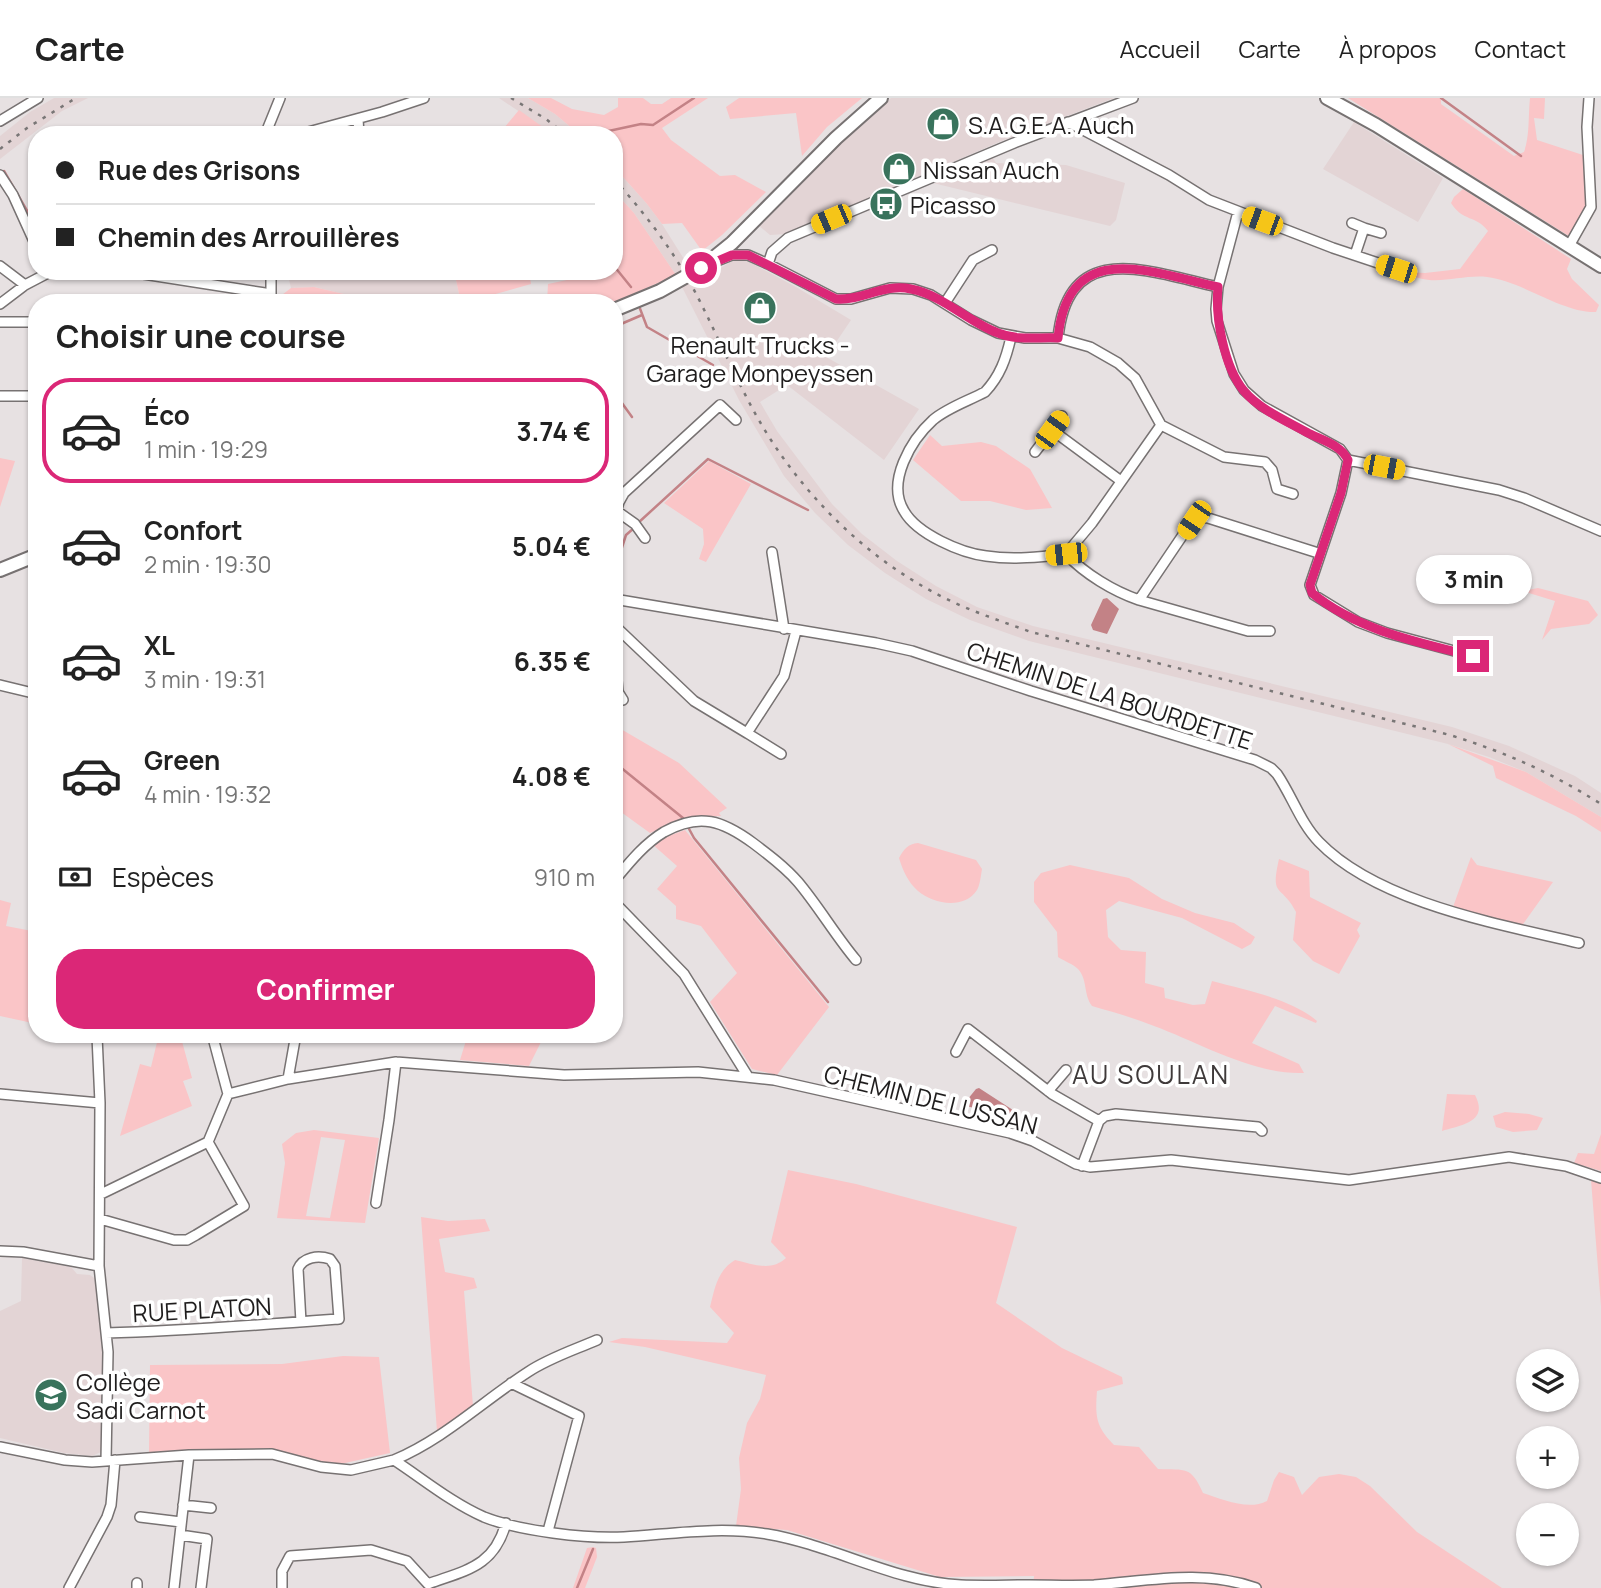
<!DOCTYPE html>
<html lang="fr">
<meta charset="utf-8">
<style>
body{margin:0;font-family:Manrope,sans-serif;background:#f2f2f2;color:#222;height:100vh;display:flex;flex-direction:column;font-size:26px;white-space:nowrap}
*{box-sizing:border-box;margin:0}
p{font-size:23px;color:#767676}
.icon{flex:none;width:38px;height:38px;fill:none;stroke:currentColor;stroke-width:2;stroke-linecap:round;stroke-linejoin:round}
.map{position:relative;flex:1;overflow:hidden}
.panel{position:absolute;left:28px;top:196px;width:595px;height:749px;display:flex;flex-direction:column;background:#fff;border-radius:28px;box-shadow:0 2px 5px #0004}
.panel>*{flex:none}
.banner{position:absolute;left:28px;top:28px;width:595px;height:154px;border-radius:28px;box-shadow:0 2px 5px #0004;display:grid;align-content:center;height:154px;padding:0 28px;background:#fff}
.tools{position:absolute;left:1516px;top:1251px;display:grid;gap:14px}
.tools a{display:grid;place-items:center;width:63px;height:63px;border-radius:50%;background:#fff;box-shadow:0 2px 5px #0004;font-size:35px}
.end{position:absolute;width:32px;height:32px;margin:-16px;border:9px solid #db2777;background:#fff;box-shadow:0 0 0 4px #fff}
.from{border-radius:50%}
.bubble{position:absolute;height:49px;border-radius:24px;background:#fff;box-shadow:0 2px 5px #0004;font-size:23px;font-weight:700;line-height:49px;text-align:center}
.car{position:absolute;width:21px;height:42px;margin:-21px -10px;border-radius:9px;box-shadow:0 0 5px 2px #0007;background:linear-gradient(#f5c518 24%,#345 0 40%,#f5c518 0 76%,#345 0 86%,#f5c518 0)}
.banner b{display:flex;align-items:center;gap:24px;height:66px;font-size:26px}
.banner b+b{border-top:2px solid #e0e0e0}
.banner i{width:18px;height:18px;background:#222}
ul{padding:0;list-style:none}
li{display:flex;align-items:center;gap:21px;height:105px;margin:0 14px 10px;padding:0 14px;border:4px solid transparent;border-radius:28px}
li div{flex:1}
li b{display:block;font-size:26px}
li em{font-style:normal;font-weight:700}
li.on{border-color:#db2777}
li>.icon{width:63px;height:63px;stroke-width:1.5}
h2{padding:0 28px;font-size:32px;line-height:84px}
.pay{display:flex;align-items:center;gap:18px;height:77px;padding:0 28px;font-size:26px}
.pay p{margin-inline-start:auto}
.cta{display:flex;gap:14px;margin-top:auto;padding:14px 28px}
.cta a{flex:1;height:80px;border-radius:28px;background:#db2777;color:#fff;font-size:28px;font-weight:700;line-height:80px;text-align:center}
header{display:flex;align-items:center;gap:42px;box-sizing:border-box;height:98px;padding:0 35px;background:#fff;border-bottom:2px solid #e0e0e0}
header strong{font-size:33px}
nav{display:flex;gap:38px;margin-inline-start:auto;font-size:24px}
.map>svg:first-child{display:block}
.built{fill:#e3d4d5}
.green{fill:#fac5c7;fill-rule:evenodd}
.water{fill:#c38286}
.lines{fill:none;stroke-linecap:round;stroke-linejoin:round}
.stream{stroke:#c38286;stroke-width:2.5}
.street-casing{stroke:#777272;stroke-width:12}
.secondary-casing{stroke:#777272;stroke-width:16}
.street{stroke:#fff;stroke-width:9}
.secondary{stroke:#fff;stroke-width:12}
.rail{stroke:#797676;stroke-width:2.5;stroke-dasharray:3.5 7;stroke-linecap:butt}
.route{stroke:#db2777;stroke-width:9}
.labels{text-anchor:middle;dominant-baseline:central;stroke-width:7;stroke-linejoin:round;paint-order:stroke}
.poi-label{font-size:24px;fill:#1f1d1d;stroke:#fff;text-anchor:start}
.street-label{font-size:24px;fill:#1f1d1d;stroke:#fff}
.neighbourhood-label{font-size:26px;letter-spacing:2px;fill:#3f3a3a;stroke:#fff}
</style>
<header>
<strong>Carte</strong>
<nav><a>Accueil</a><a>Carte</a><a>À propos</a><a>Contact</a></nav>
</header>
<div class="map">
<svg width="1601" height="1490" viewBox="0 0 1601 1490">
<rect width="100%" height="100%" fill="#e7e1e2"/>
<!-- built -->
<path class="built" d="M54,0H88L62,13L0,61V38L30,14Z
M499,0H528L555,16L580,37H554Z
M891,0H1114L1004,42L785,136L770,137L758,127L843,42Z
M1354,24L1443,80L1418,124L1323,71Z
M993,60L996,65L1066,67L1125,85L1116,122L1110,128L933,85Z
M614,69L647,106L662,126L689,169L695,185L736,161L746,162L796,189L851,222L826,259L919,311L884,362L787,287L760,304L777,333L832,406L862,436L897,463L936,488L977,509L1033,528L1452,629L1509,648L1575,678L1601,695V719L1526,674L1489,659L1448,646L1029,543L970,522L926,501L885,475L848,447L815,415L784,378L739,302L676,177L634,115L614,93Z
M287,173H454L461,205H343L344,196L314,189L291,190Z
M22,1160L71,1169L77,1176L90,1177L97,1182L103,1254L102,1349L101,1354L92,1358L64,1355L0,1340V1213L21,1203Z"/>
<!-- green -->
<path class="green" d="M528,0H551L572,11L604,17L618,9V0H643L651,6H662L671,0H708L662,30L671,42L720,78L735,77L766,94L722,137L702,153L682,125L662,126L647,106L614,69V37H580L555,16Z
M739,0H862L827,29L802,58L796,15L730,21L726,9Z
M1348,0H1441V6L1514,58L1524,54C1530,37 1528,19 1530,0H1545L1544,21L1534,20L1537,42L1586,58L1587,110L1572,140Z
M519,12L554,37H453L504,30Z
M1463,91L1571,161L1567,171L1572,181L1599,207L1596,214C1562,215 1522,183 1487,179C1459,176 1431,191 1406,174L1425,175L1460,171L1488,133C1476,117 1463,124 1451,105L1454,99Z
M614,93L634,115L676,177L613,205H547L548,186L581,179L580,173H614Z
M454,173H529L531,186L481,200V205H461Z
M314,189L344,196L343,205H278V200L291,190Z
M930,337L942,348L981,344L996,348L1030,371L1052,410L1026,412L990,403H961L913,362Z
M0,360L15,363L0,409Z
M709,363L751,386L706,464L699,461L704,446L703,431L664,405Z
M1538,490L1588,503L1598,517L1589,526L1551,531L1542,542L1555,503L1522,493Z
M614,627L679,665L727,710L719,715L721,718L687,720L650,735L614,709Z
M1448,646L1526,674L1601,719V734L1576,718L1496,680L1493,668Z
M685,732L829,909L777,977L752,971L710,904L737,875L701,828L676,821V808L657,791L677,768L652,746L660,741Z
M918,745L976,762L982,771C981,777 980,787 977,792C964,812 933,806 918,793C908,784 903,773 899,760C904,751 908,746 918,745Z
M1471,759L1477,767L1553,784L1521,829L1453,809Z
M1279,761L1309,773L1310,799L1361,825L1357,832L1360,838L1339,876L1313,863L1293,842L1296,814C1281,785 1270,801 1279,761Z
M1070,767L1129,780L1162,801L1195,815L1234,825L1255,839L1251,846L1242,851L1182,820L1119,803L1106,812L1108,839L1121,852L1146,854L1145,885L1164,890L1165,900L1193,907L1205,906L1212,883C1245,892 1292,901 1317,923L1316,925L1275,908L1252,945L1299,966L1304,975C1254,977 1200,945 1154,928C1134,920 1113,914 1092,908C1083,896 1088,882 1078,871C1073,866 1064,863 1058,859L1057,834L1034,804V784L1041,775Z
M0,802L11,805L6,828L37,834V926L0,918Z
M159,936H180L192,980L183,983L192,1008L120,1038L140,966L151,969Z
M468,936H516L541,944L529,968L460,962Z
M1447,996L1475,997C1489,1024 1462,1027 1442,1033Z
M1505,1014L1529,1016L1543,1020L1537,1032L1513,1034L1496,1029L1493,1018Z
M314,1032L379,1040L365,1125L277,1120L285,1065L282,1046L296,1035ZM321,1039L345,1042L330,1120L306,1118Z
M1601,1036V1073L1574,1065L1578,1055L1594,1056Z
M788,1072L856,1086L1017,1129L996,1205L1062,1250L1122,1279L1123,1286L1097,1293C1095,1319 1096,1329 1114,1347L1139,1349L1158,1371C1186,1372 1191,1368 1203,1395C1222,1401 1248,1413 1267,1403L1274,1382L1279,1374L1294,1379L1302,1397L1319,1379L1339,1376L1356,1379L1370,1388L1417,1434L1502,1490H1033L1034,1478L940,1479L787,1432L736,1428L741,1391L739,1360L747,1325L760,1301L766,1277L645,1249L609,1244L622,1240L727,1245L734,1235L710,1209C715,1190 717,1173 735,1162C753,1166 771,1174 786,1160L771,1144Z
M1591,1082L1601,1085V1208Z
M421,1119L448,1123L485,1121L490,1133L439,1141L445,1174L474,1180L477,1190L464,1193L473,1308L437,1333Z
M343,1258L379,1259L390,1355L336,1367L272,1351L149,1354L150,1267L282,1266Z
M593,1449L596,1450L597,1459L585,1490H573L587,1450Z"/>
<!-- water -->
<path class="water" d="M1107,500L1119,511L1107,536L1093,532L1091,527L1103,501Z
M979,990L1016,1014L1018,1019L1016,1022L963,1007L976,991Z"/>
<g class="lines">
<!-- stream -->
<path class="stream" d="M1441,0L1521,58
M590,37L641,26L653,27L694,0
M4,73L37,130
M614,168L631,189
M639,208L647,229L713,267
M614,229L642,217
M614,294L632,319
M638,425L708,361L808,412
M614,474L626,437L634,430
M614,664L683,720
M688,729L694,740L828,904
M577,1490L593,1451"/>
<defs>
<path id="street" d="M358,21L359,37
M0,23L38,0
M1068,24L1169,77L1209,102L1333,150L1396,171
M265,37L280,0
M297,37L382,14L424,0
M0,77L13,97L37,150
M1238,114L1218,189L1216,211L1217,223L1234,276L1244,292L1262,308L1340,351L1348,362L1341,395L1310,487L1314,497L1358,524L1387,535L1473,558
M1352,125L1364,130L1355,157
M1364,130L1381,135
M1569,148L1591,109L1587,29L1589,0
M712,165L732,157H748L768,166L836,201H851L890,190L913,191L931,197L971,222L998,235L1025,240H1058L1090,249L1118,265L1135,280L1161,327L1224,359L1265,364L1272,372L1277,391L1293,396
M768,166L772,154L788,140L1014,45L1133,0
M0,168L25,187
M124,173L265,195L270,198L272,205
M271,200V173
M945,205L973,162L992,152
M0,206L25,187L46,176L45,173
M0,224H37
M1011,239C1006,261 1000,278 985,294C968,303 947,310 933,322C911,342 886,384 904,413C917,436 961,455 986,458C1013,462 1040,459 1066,456
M1058,240C1068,139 1150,174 1218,189
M0,298H37
M1062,318L1052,332L1121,383
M1035,354L1052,332
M1348,362L1499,392L1524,400L1601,433
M614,411L635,426L645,440
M614,421L619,404L624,395L720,307L736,322
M772,454L784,531
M1066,456C1085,476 1113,493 1139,502L1193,422L1200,419L1208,420L1315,454
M1066,456L1092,425L1161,327
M614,501L876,545L912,553L1031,593L1255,662L1271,670L1277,676C1292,698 1301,726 1319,744C1378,805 1499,826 1579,845
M1139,502L1248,533H1270
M614,527L694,603L747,635L784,578L796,533
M614,549L618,594L623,602
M0,587L37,596
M747,635L781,656
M614,783C629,765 644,746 664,734C700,714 723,723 753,745C769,757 785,769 798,784C819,809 835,837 856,862
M614,804L684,876L747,977
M64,936L97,938L100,1005
M212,936L228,996
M97,938H115
M956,954L968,931L1052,996L1099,1023L1082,1068
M288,981L296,936
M1048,993L1066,972
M0,996L100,1005L99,1168L108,1254L106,1363
M1099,1023L1105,1018L1116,1016L1258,1029L1262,1033
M101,1096L208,1044L228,996L288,981L396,964L564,977L698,974L774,982L1010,1035L1033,1043L1076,1066L1090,1069L1171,1062L1349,1082L1509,1059L1566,1068L1601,1080
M376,1105L389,1022L396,964
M100,1121L174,1142H187L196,1137L244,1108L208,1044
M0,1153L23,1154L99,1168
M106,1235C184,1233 261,1227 339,1221L335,1168L330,1161C318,1157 303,1159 298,1171L301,1224
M511,1285L579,1318L548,1433
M0,1349L65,1362L92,1364L189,1357L272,1356L321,1369L351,1372L394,1362C423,1381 452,1405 484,1419C519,1433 587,1441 624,1439C672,1436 720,1428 767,1436C833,1447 894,1484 961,1487C984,1488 1007,1487 1030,1487C1051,1487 1073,1488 1094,1487C1149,1483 1202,1471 1256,1490
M394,1362C444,1341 483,1303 528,1274C549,1260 574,1252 597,1242
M183,1407L211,1410
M140,1419L181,1424
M180,1437L207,1441L201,1490
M69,1490L107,1419L111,1407L115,1362
M137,1490V1485
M174,1490L189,1357
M282,1490V1473L290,1458L371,1452L407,1463L428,1486C466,1472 494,1469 506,1425"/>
<path id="secondary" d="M1327,0L1376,27L1601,168
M614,212L660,193L701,170L732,145L836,40L881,0
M0,472L37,457"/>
</defs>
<!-- street casing -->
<use href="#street" class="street-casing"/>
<!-- secondary casing -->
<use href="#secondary" class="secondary-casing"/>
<!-- street -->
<use href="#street" class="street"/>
<!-- secondary -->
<use href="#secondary" class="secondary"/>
<!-- rail -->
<path class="rail" d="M511,0L546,21L566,37
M0,51L27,30L76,0
M614,81C641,111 666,143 687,179C716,231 737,288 769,339C810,403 866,458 933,494C964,511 998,522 1031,534L1450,637C1507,655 1550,674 1601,706"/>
</g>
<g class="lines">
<!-- route -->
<path class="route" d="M701,170L732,157H748L836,201C862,203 884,185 911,191C943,197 968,224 998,235C1018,243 1038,239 1058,240C1068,139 1150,174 1218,189C1215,219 1224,269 1244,293C1260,312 1287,323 1308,335C1322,342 1341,347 1348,362L1341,395L1310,487L1312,495C1357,532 1417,544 1473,558"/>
</g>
<!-- icons -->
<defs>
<symbol id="shop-disc" viewBox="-11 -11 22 22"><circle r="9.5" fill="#39735c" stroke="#fff"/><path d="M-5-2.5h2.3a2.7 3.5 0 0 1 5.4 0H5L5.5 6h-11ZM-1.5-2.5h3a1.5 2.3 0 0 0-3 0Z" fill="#fff"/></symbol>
<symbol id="bus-disc" viewBox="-11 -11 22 22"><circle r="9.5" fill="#39735c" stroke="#fff"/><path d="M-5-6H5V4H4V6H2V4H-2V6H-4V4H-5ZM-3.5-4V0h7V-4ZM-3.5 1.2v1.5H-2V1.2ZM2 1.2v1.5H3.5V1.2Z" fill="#fff"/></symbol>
<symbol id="school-disc" viewBox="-11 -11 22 22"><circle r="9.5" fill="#39735c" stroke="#fff"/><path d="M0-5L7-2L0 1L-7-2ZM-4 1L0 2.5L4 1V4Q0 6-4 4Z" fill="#fff"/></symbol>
</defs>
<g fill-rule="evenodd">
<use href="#shop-disc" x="924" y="7" width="38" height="38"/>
<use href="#shop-disc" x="880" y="52" width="38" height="38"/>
<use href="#bus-disc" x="867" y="87" width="38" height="38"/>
<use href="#shop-disc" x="741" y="191" width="38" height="38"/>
<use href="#school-disc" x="32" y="1278" width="38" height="38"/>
</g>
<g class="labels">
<!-- poi labels -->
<g class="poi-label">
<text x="968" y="26">S.A.G.E.A. Auch</text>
<text x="923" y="71">Nissan Auch</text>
<text x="910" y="106">Picasso</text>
<text x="760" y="246" text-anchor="middle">Renault Trucks -<tspan x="760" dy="28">Garage Monpeyssen</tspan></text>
<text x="76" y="1283">Collège<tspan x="76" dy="28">Sadi Carnot</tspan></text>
</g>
<!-- street labels -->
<g class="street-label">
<text transform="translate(1110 597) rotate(18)">CHEMIN DE LA BOURDETTE</text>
<text transform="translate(931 1001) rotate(14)">CHEMIN DE LUSSAN</text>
<text transform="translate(202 1211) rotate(-3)">RUE PLATON</text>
</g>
<!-- neighbourhood labels -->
<g class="neighbourhood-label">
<text x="1151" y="976">AU SOULAN</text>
</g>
</g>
</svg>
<div class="tools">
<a><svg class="icon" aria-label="layers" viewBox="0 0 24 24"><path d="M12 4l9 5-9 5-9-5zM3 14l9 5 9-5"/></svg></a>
<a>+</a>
<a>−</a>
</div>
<i class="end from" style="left:701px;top:170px"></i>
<i class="end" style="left:1473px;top:558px"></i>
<div class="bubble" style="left:1416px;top:457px;width:116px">3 min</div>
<i class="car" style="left:831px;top:121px;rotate:247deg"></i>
<i class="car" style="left:1262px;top:123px;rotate:290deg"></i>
<i class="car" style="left:1396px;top:171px;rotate:288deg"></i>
<i class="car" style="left:1052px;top:332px;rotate:36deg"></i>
<i class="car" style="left:1384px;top:369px;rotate:101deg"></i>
<i class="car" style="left:1194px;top:422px;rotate:214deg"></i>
<i class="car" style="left:1066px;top:456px;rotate:264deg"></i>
<div class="banner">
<b><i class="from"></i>Rue des Grisons</b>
<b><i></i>Chemin des Arrouillères</b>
</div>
<section class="panel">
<h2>Choisir une course</h2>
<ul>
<li class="on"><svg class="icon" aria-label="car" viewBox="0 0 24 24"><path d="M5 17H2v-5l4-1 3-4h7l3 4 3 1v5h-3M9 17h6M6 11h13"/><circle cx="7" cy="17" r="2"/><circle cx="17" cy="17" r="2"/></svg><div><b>Éco</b><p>1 min · 19:29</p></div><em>3.74 €</em></li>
<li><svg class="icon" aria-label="car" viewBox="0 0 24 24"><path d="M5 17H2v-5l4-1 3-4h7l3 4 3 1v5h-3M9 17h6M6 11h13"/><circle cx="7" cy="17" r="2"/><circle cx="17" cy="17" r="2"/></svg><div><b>Confort</b><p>2 min · 19:30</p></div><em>5.04 €</em></li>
<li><svg class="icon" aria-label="car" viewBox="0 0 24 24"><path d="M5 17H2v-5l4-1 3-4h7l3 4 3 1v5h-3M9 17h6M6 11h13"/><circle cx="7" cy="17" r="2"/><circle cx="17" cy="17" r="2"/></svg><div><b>XL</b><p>3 min · 19:31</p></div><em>6.35 €</em></li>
<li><svg class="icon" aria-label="car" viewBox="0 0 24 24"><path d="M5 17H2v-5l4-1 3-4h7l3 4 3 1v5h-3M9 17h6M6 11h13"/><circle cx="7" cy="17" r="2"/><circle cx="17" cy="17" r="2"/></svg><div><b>Green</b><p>4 min · 19:32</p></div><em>4.08 €</em></li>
</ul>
<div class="pay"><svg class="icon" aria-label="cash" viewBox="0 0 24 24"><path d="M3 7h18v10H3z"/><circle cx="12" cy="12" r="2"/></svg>Espèces<p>910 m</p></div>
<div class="cta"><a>Confirmer</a></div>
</section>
</div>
